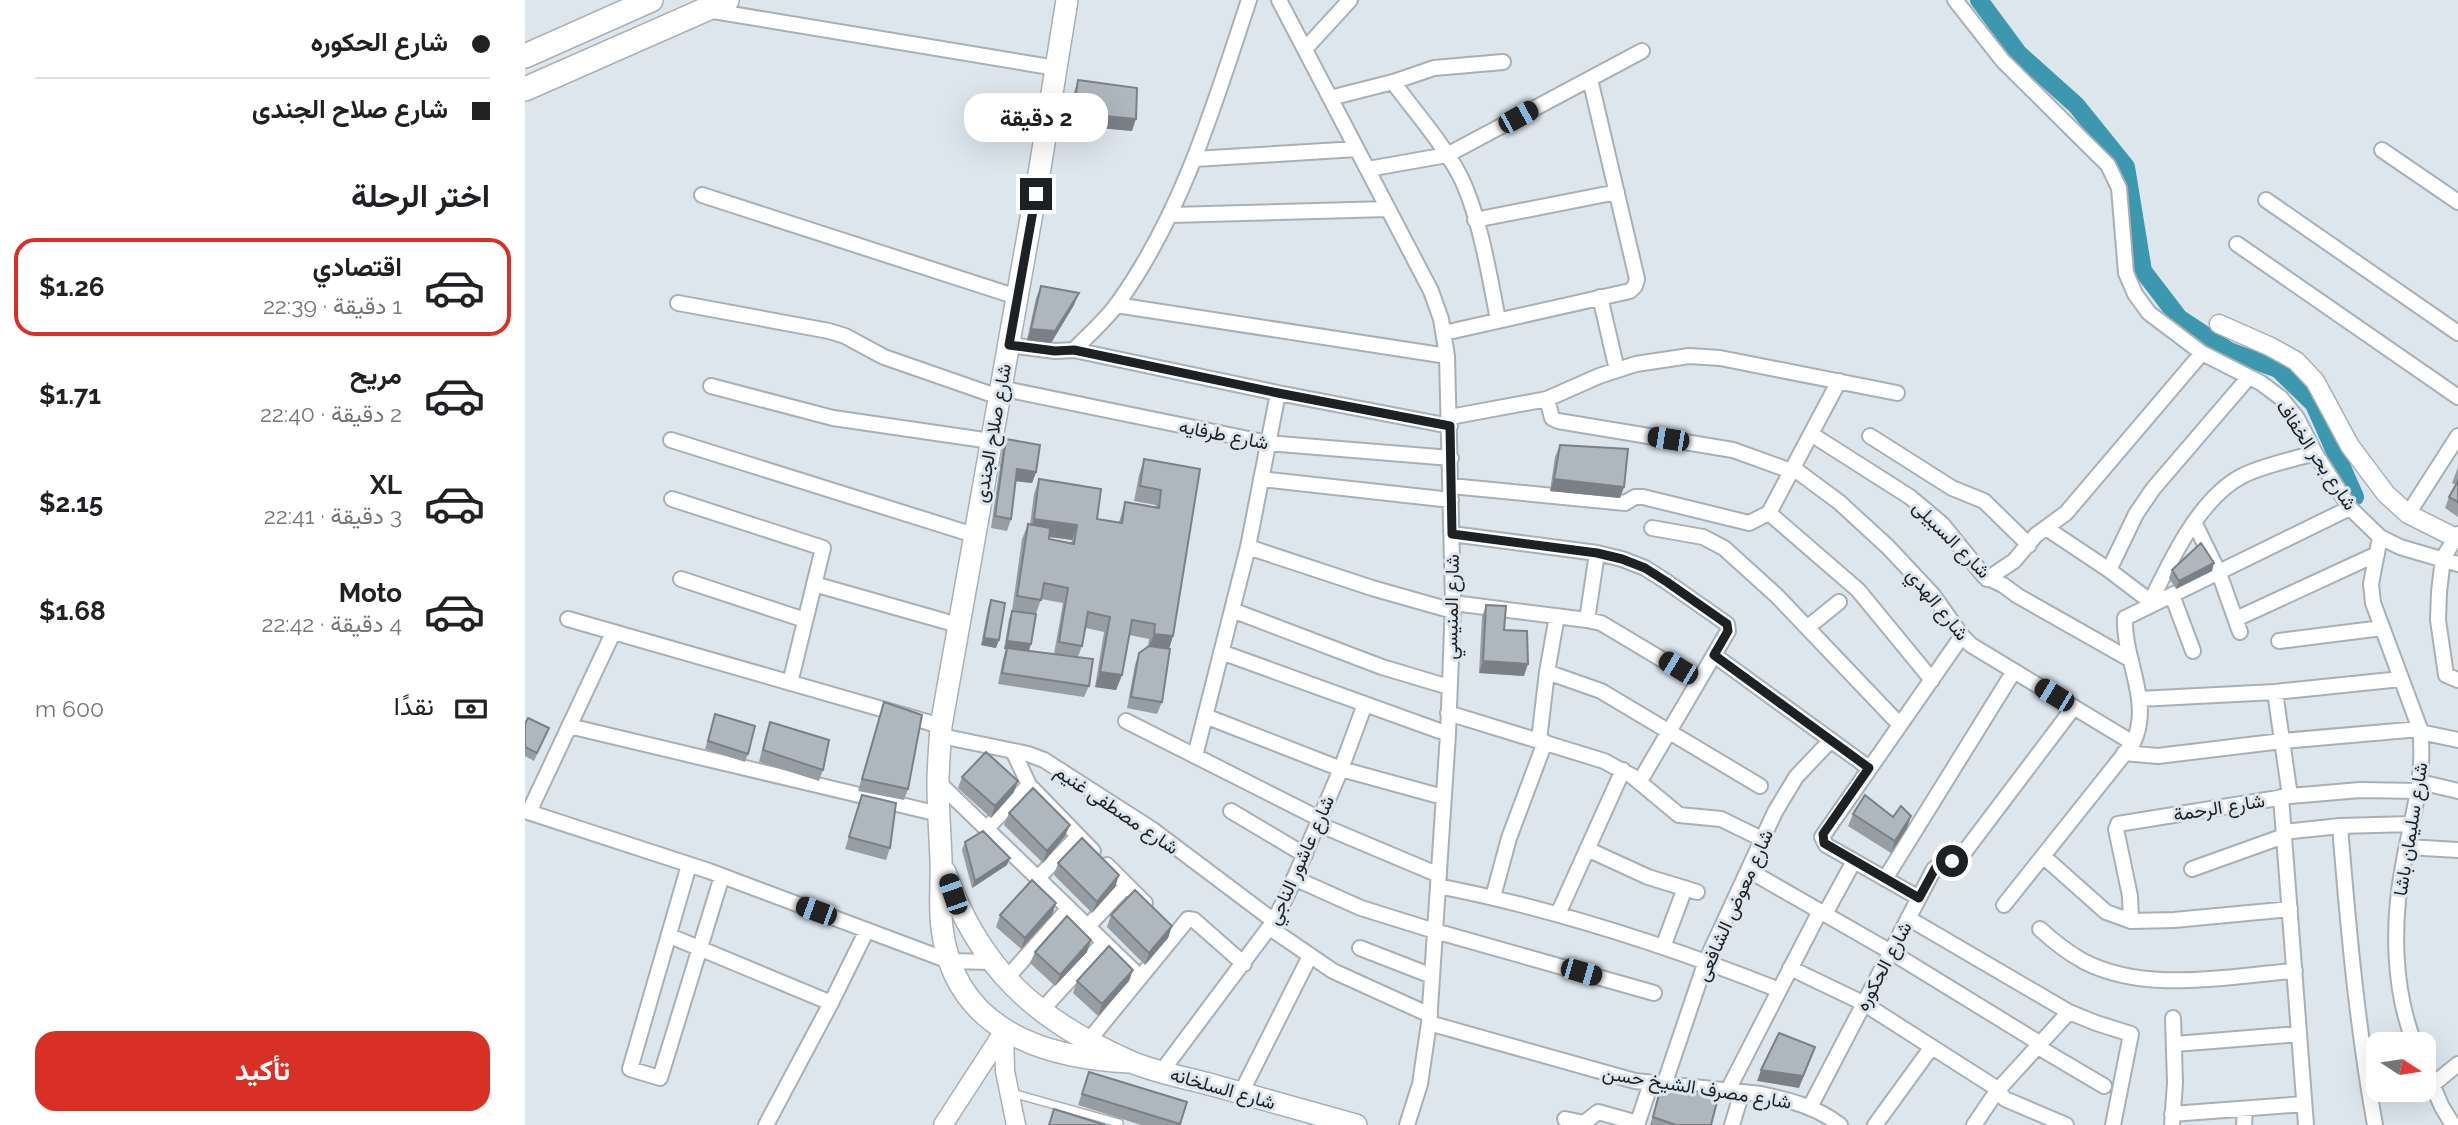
<!DOCTYPE html>
<html lang="ar">
<meta charset="utf-8">
<style>
body{margin:0;font-family:Raleway,Vazirmatn,sans-serif;background:#f6f6f6;color:#202124;direction:rtl;height:100vh;display:flex;flex-direction:column;font-size:26px;white-space:nowrap}
*{box-sizing:border-box;margin:0}
p{font-size:23px;color:#757577}
.icon{flex:none;width:38px;height:38px;fill:none;stroke:currentColor;stroke-width:2;stroke-linecap:round;stroke-linejoin:round}
.map{position:relative;flex:1;overflow:hidden;direction:ltr}
.details{display:flex;flex-direction:column;background:#fff;width:525px}
.details>*{flex:none}
.top-card{display:grid;align-content:center;height:154px;padding:0 35px;background:#fff}
.needle{width:46px;rotate:102deg}
.fabs{position:absolute;left:1841px;top:1032px;display:grid;gap:14px}
.fabs a{display:grid;place-items:center;width:70px;height:70px;border-radius:14px;background:#fff;box-shadow:0 7px 28px #0002;font-size:35px}
.end{position:absolute;width:32px;height:32px;margin:-16px;border:9px solid #1e2124;background:#fff;box-shadow:0 0 0 4px #fff}
.from{border-radius:50%}
.bubble{position:absolute;height:49px;border-radius:21px;background:#fff;box-shadow:0 7px 28px #0002;font-size:23px;font-weight:700;line-height:49px;text-align:center;direction:rtl}
.car{position:absolute;width:21px;height:42px;margin:-21px -10px;border-radius:9px;box-shadow:0 0 5px 2px #0007;background:linear-gradient(#222 24%,#8ab4d8 0 40%,#222 0 76%,#8ab4d8 0 86%,#222 0)}
.top-card b{display:flex;align-items:center;gap:24px;height:66px;font-size:26px}
.top-card b+b{border-top:2px solid #e0e0e0}
.top-card i{width:18px;height:18px;background:#202124}
ul{padding:0;list-style:none}
li{display:flex;align-items:center;gap:21px;height:98px;margin:0 14px 10px;padding:0 21px;border:4px solid transparent;border-radius:21px}
li div{flex:1}
li b{display:block;font-size:26px}
li em{font-style:normal;font-weight:700}
li.current{border-color:#d93025}
li>.icon{width:63px;height:63px;stroke-width:1.5}
h2{padding:0 35px;font-size:32px;line-height:84px}
.pay{display:flex;align-items:center;gap:18px;height:77px;padding:0 35px;font-size:26px}
.pay p{margin-inline-start:auto}
.primary-button{display:flex;gap:14px;margin-top:auto;padding:14px 35px}
.primary-button a{flex:1;height:80px;border-radius:21px;background:#d93025;color:#fff;font-size:28px;font-weight:700;line-height:80px;text-align:center}
main{display:flex;flex:1;min-height:0}
.map>svg:first-child{display:block}
.lines{fill:none;stroke-linecap:round;stroke-linejoin:round}
.canal{stroke:#3c98ae;stroke-width:18}
.service-casing{stroke:#a8b0b7;stroke-width:10}
.minor-casing{stroke:#a8b0b7;stroke-width:18}
.tertiary-casing{stroke:#a8b0b7;stroke-width:21}
.primary-casing{stroke:#a8b0b7;stroke-width:24}
.trunk-casing{stroke:#a8b0b7;stroke-width:26}
.service{stroke:#fff;stroke-width:7}
.minor{stroke:#fff;stroke-width:14}
.tertiary{stroke:#fff;stroke-width:18}
.primary{stroke:#fff;stroke-width:21}
.trunk{stroke:#fff;stroke-width:23}
.wall{fill:#969da3;fill-rule:evenodd}
.shaded-wall{fill:#7a8085}
.building{fill:#afb7be;stroke:#7a8085;stroke-width:2}
.route{stroke:#1e2124;stroke-width:9}
.labels{text-anchor:middle;dominant-baseline:central;stroke-width:6;stroke-linejoin:round;paint-order:stroke}
.street-label{font-size:19px;fill:#1e2124;stroke:#dde6ed}
</style>
<main>
<div class="map">
<svg width="1933" height="1125" viewBox="0 0 1933 1125">
<rect width="100%" height="100%" fill="#dde6ed"/>
<g class="lines">
<!-- canal -->
<path class="canal" d="M1454,0L1494,54L1551,105L1601,167L1618,271L1654,318L1704,351L1753,369L1789,404L1830,497"/>
<defs>
<path id="service" d="M487,1093L594,1123"/>
<path id="minor" d="M754,0L906,291L916,319L922,356L928,603L923,734L904,1023L895,1084L882,1125
M1430,0L1478,61L1583,165L1594,188L1601,273L1610,294L1624,313L1677,353L1736,383L1756,398L1772,418L1790,453L1825,508L1855,537L1875,547L1933,564
M182,10L531,68
M780,49L825,0
M868,82C890,112 916,141 934,174C954,212 965,278 973,320
M805,98L868,82L909,68L978,62
M1857,150L1933,202
M670,159L832,149
M843,169L922,155L1117,51
M177,195L492,297
M1741,200L1933,333
M646,215L863,209
M950,220L1092,192
M1712,244L1933,397
M1075,297L1092,370
M153,303L304,331L320,336L359,357L474,397
M591,305L922,356
M919,333L1105,291L1110,286L1112,279L1065,79
M484,345L530,351L549,350C563,335 581,320 593,303C658,212 689,105 724,0
M549,350L753,393L925,426
M186,386L308,418L466,441
M475,388L743,443L926,458
M1022,399L1074,376L1111,364L1164,356L1195,358L1372,393
M925,417L1022,399L1027,418L1033,421L1208,450L1266,471
M1286,434L1385,497L1417,524L1459,576L1478,585L1493,596L1606,660
M1345,436L1427,488L1459,501L1504,545
M146,440L449,535
M1268,468L1314,502L1363,547L1408,595L1437,636L1446,645L1608,743
M736,479L926,500
M926,486L1100,503L1110,497H1118L1224,523L1244,513L1333,590L1407,680
M147,499L298,548L265,683
M1244,513L1314,381
M1883,514L1933,436
M1669,522L1694,573L1715,632
M1127,528L1178,537L1199,548L1252,596L1375,725
M1521,528L1584,570L1626,602
M927,534L1072,553L1097,559L1120,568L1142,582L1202,624L1203,631L1115,781
M1933,534L1918,558L1914,592L1913,620L1921,675L1933,680
M1855,537L1846,584L1848,603L1895,729C1901,777 1886,819 1878,866C1867,924 1868,990 1890,1045
M723,547L847,588L928,611
M1584,570L1611,514L1628,489L1724,377
M156,579L280,620
M1462,579L1489,561L1511,535L1541,513L1677,353
M289,584L433,625
M1647,595L1668,651
M928,603L1062,620L1076,623L1173,681
M1623,607C1644,564 1673,499 1717,476C1739,465 1766,460 1790,453
M707,610L857,667L924,687
M43,619L416,726
M1711,619L1852,554
M1062,620L1072,553
M1283,627L1314,602
M1754,641L1857,628
M696,652L923,734
M1189,655L1344,768
M1022,672L1076,691L1235,786
M1750,692L1765,796
M1614,699L1750,692L1876,679
M923,713L1079,761L1107,776L1154,815L1196,819L1237,839
M680,716L816,769L918,797
M601,721L795,819
M44,726L414,814
M1895,732L1933,740
M416,736L503,754L519,760L628,830L749,921
M1014,740L1022,672L1032,616
M488,751L504,785L568,851
M1599,753L1633,756L1757,741L1895,729
M670,756L723,547L753,393
M413,782L615,977
M1895,782L1933,791
M1756,797L1781,1125
M0,811L184,871L424,961L466,962
M706,811L780,855
M4,812L88,633
M793,824L914,875
M1815,826C1823,926 1832,1026 1850,1125
M461,829L504,785
M1759,832L1815,826L1887,824
M1882,847L1933,850
M1062,849L1123,877L1172,892
M1518,856L1581,912L1606,921L1649,920L1765,909
M164,865L105,1069L135,1078L197,876
M582,865L620,903
M1667,869L1759,836
M1223,870L1366,952L1516,1044
M513,878L553,836
M769,878L836,908L910,931L1129,993
M1360,879L1489,671
M913,886C1030,909 1144,946 1254,990
M968,897L984,838L1020,742
M1394,898L1301,845L1297,837L1437,636
M1479,905L1608,743C1628,703 1598,659 1600,618L1825,508
M1033,914L1098,770
M1300,914L1329,861
M1383,918L1544,1012L1571,1023L1606,1034L1588,1125
M1606,921L1605,896L1591,829L1593,824L1765,796L1835,790L1894,791
M563,926L602,885
M745,928L808,971L905,1015
M1515,929C1528,941 1542,952 1558,961C1621,994 1702,976 1770,971
M145,936L306,1003
M1138,947L1160,888
M835,948L907,976
M1265,968L1338,1003L1468,1086L1480,1099L1541,1125
M481,979L544,908
M516,1011L579,942
M904,1023L1110,1081L1236,1094C1264,1100 1292,1107 1315,1125
M1650,1044L1774,1034
M560,1045L663,919L669,920L719,964
M1513,1047L1579,1086
M1899,1066L1917,1107L1928,1125
M637,1071L749,921L763,893L816,769L840,704
M1139,1085L1181,961L1250,812L1271,777L1306,740
M1906,1086L1933,1064
M1203,1090L1295,911
M716,1093L785,956
M1285,1107L1409,869C1417,861 1429,862 1438,854L1549,707
M1647,1114L1779,1104
M1040,1119L1059,1123L1073,1112L1113,1123
M241,1125L306,1003L342,930
M1112,1125L1126,1083
M1207,1125L1217,1092
M1350,1125L1406,1048
M1449,1125L1472,1091L1544,1012
M1647,1125L1650,1083L1648,1018
M1719,1125L1720,1109"/>
<path id="tertiary" d="M1694,324L1746,347L1771,361L1790,381L1825,446L1861,494L1883,514L1933,539
M479,1031L480,1071L491,1125
M418,1125L479,1031"/>
<path id="primary" d="M542,0L515,168L416,726C415,745 413,765 413,784C413,809 415,834 416,859C417,882 414,905 417,928C429,1029 517,1058 605,1062
M420,872C454,968 511,1020 604,1061C631,1073 663,1078 691,1086C738,1099 784,1112 831,1125"/>
<path id="trunk" d="M0,56L126,0
M0,89L202,0"/>
</defs>
<!-- service casing -->
<use href="#service" class="service-casing"/>
<!-- minor casing -->
<use href="#minor" class="minor-casing"/>
<!-- tertiary casing -->
<use href="#tertiary" class="tertiary-casing"/>
<!-- primary casing -->
<use href="#primary" class="primary-casing"/>
<!-- trunk casing -->
<use href="#trunk" class="trunk-casing"/>
<!-- service -->
<use href="#service" class="service"/>
<!-- minor -->
<use href="#minor" class="minor"/>
<!-- tertiary -->
<use href="#tertiary" class="tertiary"/>
<!-- primary -->
<use href="#primary" class="primary"/>
<!-- trunk -->
<use href="#trunk" class="trunk"/>
</g>
<!-- wall -->
<path class="wall" d="M553,80L607,131L544,125L549,92Z
M516,286L549,305L526,343L502,340L511,298Z
M481,439L511,472L507,483L491,481L486,519L482,531L466,528L477,451Z
M1035,445L1099,487L1095,498L1025,491L1030,457Z
M619,459L675,469L648,636L644,649L637,702L632,714L602,708L610,665L614,653L623,647L624,639L604,635L597,675L591,690L570,687L579,632L561,628L557,646L553,657L564,686L559,697L473,684L478,659L481,649H479L484,619L487,611L497,539L503,524L505,525L509,494L514,479L572,519L594,522L600,502L630,507L631,505L609,501L614,475ZM524,537L547,540L546,543L524,539ZM516,599L538,603L529,654L504,651L506,644L511,614Z
M1933,467V517L1920,508L1924,497L1931,485L1927,483Z
M1647,570L1687,571L1651,589L1644,578Z
M466,600L471,648L456,645L463,608Z
M961,605L979,630L999,676L954,673L957,617Z
M359,702L383,789L379,800L333,791Z
M190,714L223,754L220,762L180,749Z
M245,722L298,770L294,781L234,762L241,733Z
M0,724L24,728L9,761L0,756Z
M437,777L489,792L466,818L433,788Z
M337,795L365,848L361,860L320,849Z
M484,813L540,836L518,863L479,825Z
M1328,814L1368,817L1382,828L1366,853L1323,826Z
M440,842L482,865L447,888L437,850Z
M533,863L594,875L590,887L567,913L529,875Z
M531,903L527,915L496,949L471,927L475,915Z
M586,915L647,926L643,938L620,965L582,927Z
M510,952H562L530,986L505,963Z
M552,981H604L573,1016L548,993Z
M564,1072L662,1102L654,1125H616L553,1105Z
M1136,1087L1186,1125H1125Z"/>
<!-- shaded-wall -->
<path class="shaded-wall" d="M548,113L611,119L607,131L544,125Z
M554,293L549,305L526,343L502,340L506,329Z
M492,469L511,472L507,483L488,481Z
M1029,479L1099,487L1095,498L1025,491Z
M509,519L552,525L547,540L504,534Z
M1689,563L1687,571L1651,589L1654,581Z
M629,634L648,636L643,652L623,649Z
M459,638L474,640L471,648L456,645Z
M482,641L506,644L503,652L479,649Z
M958,661L1003,664L999,676L954,673Z
M575,672L597,675L591,690L570,687Z
M493,781L489,792L466,818L470,806Z
M1386,816L1382,828L1366,853L1370,841Z
M545,825L540,836L518,863L522,851Z
M485,858L482,865L447,888L450,881Z
M594,875L590,887L567,913L572,902Z
M531,903L527,915L496,949L500,938Z
M647,926L643,938L620,965L624,953Z
M566,940L562,952L530,986L535,975Z
M608,970L604,981L573,1016L577,1004Z
M1286,1058L1274,1088L1232,1081L1236,1070Z"/>
<!-- building -->
<path class="building" d="M553,80L612,88L611,119L548,113Z
M516,286L554,293L530,331L506,329Z
M481,439L515,445L511,472L492,469L486,519L470,516Z
M1035,445L1103,449L1099,487L1029,479Z
M619,459L675,469L648,636L629,634L630,624L607,620L597,675L575,672L585,617L563,612L557,646L534,642L543,588L519,583L516,600L492,596L503,524L525,528L524,539L549,544L552,525L509,519L514,479L576,489L572,519L597,523L600,502L634,508L636,490L615,486Z
M1933,481V502L1924,497Z
M1676,543L1689,563L1654,581L1647,570Z
M466,600L480,603L474,640L459,638Z
M961,605L981,606L979,630L1002,631L1003,664L958,661Z
M487,611L511,614L506,644L482,641Z
M624,646L645,649L637,702L606,697L614,653Z
M482,648L568,659L564,686L477,673Z
M359,702L397,715L383,789L337,779Z
M190,714L230,726L223,754L183,741Z
M3,718L24,728L12,753L0,747V724Z
M245,722L304,740L298,770L238,750Z
M461,752L493,781L470,806L437,777Z
M508,788L545,825L522,851L484,813Z
M337,795L371,803L365,848L324,837Z
M1340,795L1368,817L1376,806L1386,816L1370,841L1328,814Z
M458,831L485,858L450,881L440,842Z
M557,838L594,875L572,902L533,863Z
M507,880L531,903L500,938L475,915Z
M610,890L647,926L624,953L586,915Z
M542,916L566,940L535,975L510,952Z
M584,946L608,970L577,1004L552,981Z
M1254,1033L1290,1047L1278,1076L1236,1070Z
M564,1072L662,1102L655,1124L557,1094Z
M1136,1087L1194,1094L1186,1125H1151L1128,1117Z
M529,1109L580,1125H524Z"/>
<g class="lines">
<!-- route -->
<path class="route" d="M511,194L484,345L530,351L549,350L753,393L925,426L927,534L1072,553L1097,559L1120,568L1142,582L1202,624L1203,631L1189,655L1344,768L1298,834L1299,843L1394,898L1411,867L1427,861"/>
</g>
<g class="labels">
<!-- street labels -->
<g class="street-label">
<text transform="translate(467 433) rotate(-80)">شارع صلاح الجندى</text>
<text transform="translate(699 434) rotate(11)">شارع طرفايه</text>
<text transform="translate(1792 455) rotate(56)">شارع بحر الخفاف</text>
<text transform="translate(1427 539) rotate(45)">شارع السبيلى</text>
<text transform="translate(1413 604) rotate(51)">شارع الهدي</text>
<text transform="translate(926 607) rotate(-89)">شارع المنيسي</text>
<text transform="translate(1694 807) rotate(-9)">شارع الرحمة</text>
<text transform="translate(592 809) rotate(34)">شارع مصطفى غنيم</text>
<text transform="translate(1885 829) rotate(-81)">شارع سليمان باشا</text>
<text transform="translate(775 860) rotate(-66)">شارع عاشور الناجي</text>
<text transform="translate(1209 905) rotate(-66)">شارع معوض الشافعى</text>
<text transform="translate(1358 966) rotate(-62)">شارع الحكوره</text>
<text transform="translate(1172 1087) rotate(9)">شارع مصرف الشيخ حسن</text>
<text transform="translate(698 1088) rotate(16)">شارع السلخانه</text>
</g>
</g>
</svg>
<div class="fabs">
<a><svg class="needle" viewBox="-14 -14 28 28"><path d="M0-13l5 13h-10z" fill="#e53935"/><path d="M0 13l5-13h-10z" fill="#757577"/></svg></a>
</div>
<i class="end from" style="left:1427px;top:861px"></i>
<i class="end" style="left:511px;top:194px"></i>
<div class="bubble" style="left:439px;top:93px;width:144px">2 دقيقة</div>
<i class="car" style="left:993px;top:117px;rotate:61deg"></i>
<i class="car" style="left:1143px;top:439px;rotate:279deg"></i>
<i class="car" style="left:1153px;top:668px;rotate:301deg"></i>
<i class="car" style="left:1529px;top:695px;rotate:301deg"></i>
<i class="car" style="left:428px;top:894px;rotate:341deg"></i>
<i class="car" style="left:291px;top:911px;rotate:290deg"></i>
<i class="car" style="left:1056px;top:972px;rotate:106deg"></i>
</div>
<section class="details">
<div class="top-card">
<b><i class="from"></i>شارع الحكوره</b>
<b><i></i>شارع صلاح الجندى</b>
</div>
<h2>اختر الرحلة</h2>
<ul>
<li class="current"><svg class="icon" aria-label="car" viewBox="0 0 24 24"><path d="M5 17H2v-5l4-1 3-4h7l3 4 3 1v5h-3M9 17h6M6 11h13"/><circle cx="7" cy="17" r="2"/><circle cx="17" cy="17" r="2"/></svg><div><b>اقتصادي</b><p>1 دقيقة · 22:39</p></div><em>$1.26</em></li>
<li><svg class="icon" aria-label="car" viewBox="0 0 24 24"><path d="M5 17H2v-5l4-1 3-4h7l3 4 3 1v5h-3M9 17h6M6 11h13"/><circle cx="7" cy="17" r="2"/><circle cx="17" cy="17" r="2"/></svg><div><b>مريح</b><p>2 دقيقة · 22:40</p></div><em>$1.71</em></li>
<li><svg class="icon" aria-label="car" viewBox="0 0 24 24"><path d="M5 17H2v-5l4-1 3-4h7l3 4 3 1v5h-3M9 17h6M6 11h13"/><circle cx="7" cy="17" r="2"/><circle cx="17" cy="17" r="2"/></svg><div><b>XL</b><p>3 دقيقة · 22:41</p></div><em>$2.15</em></li>
<li><svg class="icon" aria-label="car" viewBox="0 0 24 24"><path d="M5 17H2v-5l4-1 3-4h7l3 4 3 1v5h-3M9 17h6M6 11h13"/><circle cx="7" cy="17" r="2"/><circle cx="17" cy="17" r="2"/></svg><div><b>Moto</b><p>4 دقيقة · 22:42</p></div><em>$1.68</em></li>
</ul>
<div class="pay"><svg class="icon" aria-label="cash" viewBox="0 0 24 24"><path d="M3 7h18v10H3z"/><circle cx="12" cy="12" r="2"/></svg>نقدًا<p>600 m</p></div>
<div class="primary-button"><a>تأكيد</a></div>
</section>
</main>
